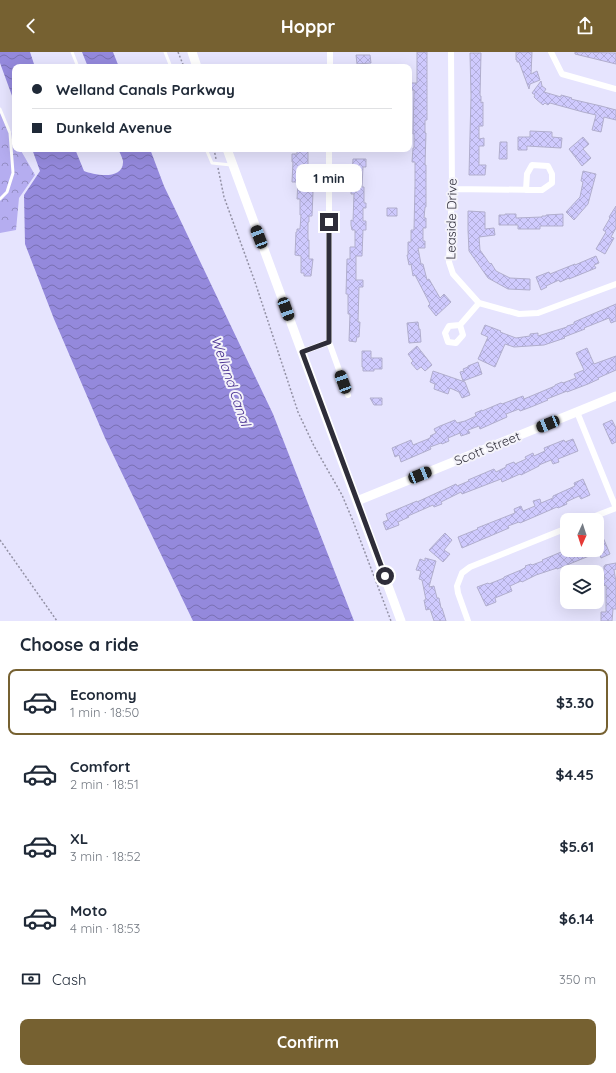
<!DOCTYPE html>
<meta charset="utf-8">
<style>
body{margin:0;font-family:Quicksand,sans-serif;background:#f2f2f3;color:#1f2937;height:100vh;display:flex;flex-direction:column;font-size:15px;white-space:nowrap}
*{box-sizing:border-box;margin:0}
p{font-size:13px;color:#747a83}
.icon{flex:none;width:22px;height:22px;fill:none;stroke:currentColor;stroke-width:2;stroke-linecap:round;stroke-linejoin:round}
.map{position:relative;height:569px;overflow:hidden}
.sheet{display:flex;flex-direction:column;background:#fff;flex:1}
.sheet>*{flex:none}
.top-card{position:absolute;left:12px;top:12px;width:400px;height:88px;border-radius:8px;box-shadow:0 4px 16px #0002;display:grid;align-content:center;height:88px;padding:0 20px;background:#fff}
.needle{width:26px;rotate:183deg}
.buttons{position:absolute;left:560px;top:461px;display:grid;gap:8px}
.buttons a{display:grid;place-items:center;width:44px;height:44px;border-radius:8px;background:#fff;box-shadow:0 4px 16px #0002;font-size:20px}
.end{position:absolute;width:18px;height:18px;margin:-9px;border:5px solid #2e2d39;background:#fff;box-shadow:0 0 0 2px #fff}
.from{border-radius:50%}
.bubble{position:absolute;height:28px;border-radius:8px;background:#fff;box-shadow:0 4px 16px #0002;font-size:13px;font-weight:700;line-height:28px;text-align:center}
.car{position:absolute;width:12px;height:24px;margin:-12px -6px;border-radius:5px;box-shadow:0 0 3px 1px #0007;background:linear-gradient(#222 24%,#8ab4d8 0 40%,#222 0 76%,#8ab4d8 0 86%,#222 0)}
.top-card b{display:flex;align-items:center;gap:14px;height:38px;font-size:15px}
.top-card b+b{border-top:1px solid #e0e1e3}
.top-card i{width:10px;height:10px;background:#1f2937}
ul{padding:0;list-style:none}
li{display:flex;align-items:center;gap:12px;height:66px;margin:0 8px 6px;padding:0 12px;border:2px solid transparent;border-radius:8px}
li div{flex:1}
li b{display:block;font-size:15px}
li em{font-style:normal;font-weight:700}
li.selected{border-color:#766131}
li>.icon{width:36px;height:36px;stroke-width:1.5}
h2{padding:0 20px;font-size:18px;line-height:48px}
.pay{display:flex;align-items:center;gap:10px;height:44px;padding:0 20px;font-size:15px}
.pay p{margin-inline-start:auto}
.action{display:flex;gap:8px;margin-top:auto;padding:8px 20px}
.action a{flex:1;height:46px;border-radius:8px;background:#766131;color:#fff;font-size:16px;font-weight:700;line-height:46px;text-align:center}
header{display:flex;justify-content:space-between;align-items:center;height:52px;padding:0 20px;background:#766131;color:#fff;font-size:18px;font-weight:700}
.map>svg:first-child{display:block}
.forest{fill:url(#forest-crowns)}
.water{fill:url(#water-waves)}
.building{fill:url(#building-cross-hatch);stroke:#b1aecd}
.lines{fill:none;stroke-linecap:round;stroke-linejoin:round}
.path{stroke:#9391a5;stroke-width:1.5;stroke-dasharray:2 2;stroke-linecap:butt}
.lane{stroke:#fff;stroke-width:3}
.street{stroke:#fff;stroke-width:6}
.secondary{stroke:#fff;stroke-width:9}
.route{stroke:#2e2d39;stroke-width:5}
.labels{text-anchor:middle;dominant-baseline:central;stroke-width:4;stroke-linejoin:round;paint-order:stroke}
.street-label{font-size:13px;fill:#2e2d39;stroke:#f4f3fa}
.water-label{font-size:14px;font-style:italic;fill:#483091;stroke:#f4f3fa}
</style>
<header><svg class="icon" aria-label="back" viewBox="0 0 24 24"><path d="M15 5l-7 7 7 7"/></svg>Hoppr<svg class="icon" aria-label="share" viewBox="0 0 24 24"><path d="M12 15V3M7 8l5-5 5 5M5 13v7h14v-7"/></svg></header>
<div class="map">
<svg width="616" height="569" viewBox="0 0 616 569">
<defs>
<pattern id="forest-crowns" width="20" height="18" patternUnits="userSpaceOnUse"><rect width="20" height="18" fill="#b5adf0"/><path d="M2 6a3 3 0 1 1 6 0M12 15a3 3 0 1 1 6 0" fill="none" stroke="#948dc3"/></pattern>
<pattern id="water-waves" width="16" height="10" patternUnits="userSpaceOnUse"><rect width="16" height="10" fill="#9489dc"/><path d="M0 5q4-4 8 0t8 0" fill="none" stroke="#7970b3"/></pattern>
<pattern id="building-cross-hatch" width="8" height="8" patternUnits="userSpaceOnUse"><rect width="8" height="8" fill="#cfcafe"/><path d="M0 0l8 8M0 8l8-8" fill="none" stroke="#b2aeda"/></pattern>
</defs>
<rect width="100%" height="100%" fill="#e6e4fe"/>
<!-- forest -->
<path class="forest" d="M0,60L15,87V97H20L35,123L19,146L16,178L0,181Z"/>
<!-- water -->
<path class="water" d="M0,0H30L35,15H15V52L0,11Z
M82,0H113L119,15H88Z
M32,97H75L84,119C94,123 124,129 123,109C122,105 120,101 118,97H150L164,134L273,362L354,569H193L105,386L54,267L25,192L24,143L40,119Z"/>
<!-- building -->
<path class="building" d="M417,0H427V68H425V81H426L425,113H426V155H425L424,166H426V176H423V189H425V196H418L421,212H423L427,228L429,227L440,246L444,242L451,250L436,264L428,254L430,252L415,223L413,224L411,212L409,213L407,203H408V190H411V178H414L415,133V110H412L413,96H414V82H413L414,38H409V31H417Z
M516,0H532L531,22L537,19L540,28L530,32L529,37L519,10H517V8H516Z
M575,0L616,1V12L575,2Z
M470,1H481L480,44H481V51L483,50V74H479V87L484,86V94H479V113H486L485,123H469L471,44Z
M356,3H370L371,11L357,12Z
M541,29L542,34L546,37L544,40L561,45V43L572,46L571,47L575,48L601,54L616,58V68L604,65L601,80L592,78L596,63L583,60L550,51L548,53L545,51L543,53L536,47L534,45L535,43L532,41Z
M530,79L552,80V85L562,86L561,96L527,94V98H518V85H530Z
M583,85L589,92L583,97L591,106L582,114L569,97Z
M500,90H507V107H499Z
M297,97H308V116H310L309,137H312V140H313L312,164H309V170H308V188H309V207H313L311,224H304V221H301V204L295,203L296,180H297V177H300L301,163H300V147H297L298,130H292L293,110H292V102H297Z
M353,107H366V115H363L362,135H364V151H366V156H363V169H366V178H363L362,204H356V228H363V235H359L358,270H360L359,285H357L356,290L349,289L350,262H348V242H346L347,207H350V195H355V178H352L351,173V168L353,169L354,142H351Z
M583,119L596,122L588,152L574,168L566,160L580,145L583,130L581,129Z
M616,154V176L611,185L614,186L605,202L596,197L606,180L603,178L610,166L609,165Z
M387,156H397V164H387Z
M468,159L485,160V177L494,176L495,183L479,185L480,198L490,212L491,211L496,219L510,226L530,227V238L508,237L488,226L469,199L468,178Z
M505,162H516V166L542,165V164H546V163L563,162V174H540V177H518V173H499V163H505Z
M596,204L599,211L594,213L596,216L569,227V226L560,230L559,228L546,234L547,235L541,238L536,225L549,220L550,222L575,212V213Z
M616,252V269L611,271L609,266L584,276L585,277L564,285L565,286L544,293L514,295L505,292L495,315L478,307L488,285L481,282L485,273L501,279L500,280L516,286L530,284V282L538,281V284L567,275V274L574,272V270Z
M418,270L419,277H420L421,290L409,291L407,271Z
M417,294L432,313L425,319L421,315L417,318L411,311L413,309L408,302Z
M587,296L594,312L616,304V318L598,326L599,327L588,332L567,340V339L547,347L548,348L531,355L520,359L519,357L506,362L507,365L480,377L479,374L468,378L470,381L461,384L460,381L448,386L449,389L442,392L441,391L430,395L431,397L401,410L399,403L395,405L392,396L411,388L413,393L428,387L431,385L430,384L436,381L434,377L440,374L455,368L457,371L465,369L476,364L475,361L482,358V359L501,351L502,352L523,344L524,347L555,334V333L562,330L563,331L576,326L574,322L584,318L576,301Z
M362,299H371V306H382V317H374V319H363V315H362Z
M478,310L482,322L463,329L460,320L464,319L463,317L468,315V314Z
M433,319L465,330L470,343L462,346L459,340L450,336L448,342L434,337L435,332L430,330Z
M370,346H382V353H374Z
M612,368L616,376V390L612,392L603,372Z
M573,387L578,399L558,407L559,410L553,412L551,408L539,413V414L521,423L520,422L502,430L501,427L462,442L461,440L441,450L442,452L434,455L433,453L408,464L409,465L398,470L399,473L386,478L383,470L388,468L386,462L417,449V450L456,432L457,434L469,429L468,428L494,417L496,420L506,415V413L514,410L515,412L526,407L525,405L533,401L534,404L545,399L544,396L564,388L565,390Z
M583,427L590,443L581,447L579,444L566,450L567,452L558,456L557,455L520,471L519,470L508,474L509,476L462,496L458,485L478,477L477,476L515,461L514,457L521,454L523,459L535,454L533,449L540,447L541,451L553,446V444L575,434L574,431Z
M445,481L452,488L444,498L450,502L443,510L429,498Z
M602,483L610,502L601,506L599,500L557,517V516L536,523L522,530L521,529L510,534L512,539L495,546L496,550L486,554L477,535L488,531L489,532L504,526V525L521,518L526,515L525,514L531,512L532,513L543,509L542,508L566,498H571L572,500L578,498H597V485Z
M425,506L436,509L429,535L434,534L437,546H439L441,556H442L446,569H434L430,557L426,558L424,548H426L422,528L419,527L421,519L416,518L420,507L425,509Z
M616,511V517L614,518L616,530V557H613L612,569H601V560H606V533L603,534L602,528L605,527L603,519L604,518V514H605V513Z"/>
<g class="lines">
<!-- path -->
<path class="path" d="M178,0L184,15
M214,97L216,107
M218,116L224,145L255,230L298,360L314,394L342,443L353,469L391,569
M0,488L57,569"/>
<!-- lane -->
<path class="lane" d="M72,0L78,15
M165,0L171,15
M0,57L10,81L13,121L7,140L0,147
M206,97L212,111L231,113"/>
<!-- street -->
<path class="street" d="M451,0L452,137L449,210L453,222L479,251L519,262L538,261L616,232
M551,0L562,22L616,37
M330,15V0
M329,97V290L348,343
M452,137L542,138L552,131V122L548,114L532,113L527,122L526,138
M460,273L449,274L445,281L448,290L456,291L463,283L460,273L479,251
M302,300L329,290
M577,360L616,456
M585,468L616,456
M468,569L458,541L457,534L462,521L470,515L567,476"/>
<!-- secondary -->
<path class="secondary" d="M192,0L197,15
M227,97L401,569
M357,449L616,344"/>
</g>
<g class="lines">
<!-- route -->
<path class="route" d="M329,170V290L302,300L385,524"/>
</g>
<g class="labels">
<!-- street labels -->
<g class="street-label">
<text transform="translate(451 167) rotate(-89)">Leaside Drive</text>
<text transform="translate(487 396) rotate(-22)">Scott Street</text>
</g>
<!-- water labels -->
<g class="water-label">
<text transform="translate(231 329) rotate(71)">Welland Canal</text>
</g>
</g>
</svg>
<div class="buttons">
<a><svg class="needle" viewBox="-14 -14 28 28"><path d="M0-13l5 13h-10z" fill="#e53935"/><path d="M0 13l5-13h-10z" fill="#747a83"/></svg></a>
<a><svg class="icon" aria-label="layers" viewBox="0 0 24 24"><path d="M12 4l9 5-9 5-9-5zM3 14l9 5 9-5"/></svg></a>
</div>
<i class="end from" style="left:385px;top:524px"></i>
<i class="end" style="left:329px;top:170px"></i>
<div class="bubble" style="left:296px;top:112px;width:66px">1 min</div>
<i class="car" style="left:259px;top:185px;rotate:339deg"></i>
<i class="car" style="left:286px;top:257px;rotate:160deg"></i>
<i class="car" style="left:343px;top:330px;rotate:340deg"></i>
<i class="car" style="left:548px;top:372px;rotate:248deg"></i>
<i class="car" style="left:420px;top:423px;rotate:68deg"></i>
<div class="top-card">
<b><i class="from"></i>Welland Canals Parkway</b>
<b><i></i>Dunkeld Avenue</b>
</div>
</div>
<section class="sheet">
<h2>Choose a ride</h2>
<ul>
<li class="selected"><svg class="icon" aria-label="car" viewBox="0 0 24 24"><path d="M5 17H2v-5l4-1 3-4h7l3 4 3 1v5h-3M9 17h6M6 11h13"/><circle cx="7" cy="17" r="2"/><circle cx="17" cy="17" r="2"/></svg><div><b>Economy</b><p>1 min · 18:50</p></div><em>$3.30</em></li>
<li><svg class="icon" aria-label="car" viewBox="0 0 24 24"><path d="M5 17H2v-5l4-1 3-4h7l3 4 3 1v5h-3M9 17h6M6 11h13"/><circle cx="7" cy="17" r="2"/><circle cx="17" cy="17" r="2"/></svg><div><b>Comfort</b><p>2 min · 18:51</p></div><em>$4.45</em></li>
<li><svg class="icon" aria-label="car" viewBox="0 0 24 24"><path d="M5 17H2v-5l4-1 3-4h7l3 4 3 1v5h-3M9 17h6M6 11h13"/><circle cx="7" cy="17" r="2"/><circle cx="17" cy="17" r="2"/></svg><div><b>XL</b><p>3 min · 18:52</p></div><em>$5.61</em></li>
<li><svg class="icon" aria-label="car" viewBox="0 0 24 24"><path d="M5 17H2v-5l4-1 3-4h7l3 4 3 1v5h-3M9 17h6M6 11h13"/><circle cx="7" cy="17" r="2"/><circle cx="17" cy="17" r="2"/></svg><div><b>Moto</b><p>4 min · 18:53</p></div><em>$6.14</em></li>
</ul>
<div class="pay"><svg class="icon" aria-label="cash" viewBox="0 0 24 24"><path d="M3 7h18v10H3z"/><circle cx="12" cy="12" r="2"/></svg>Cash<p>350 m</p></div>
<div class="action"><a>Confirm</a></div>
</section>
